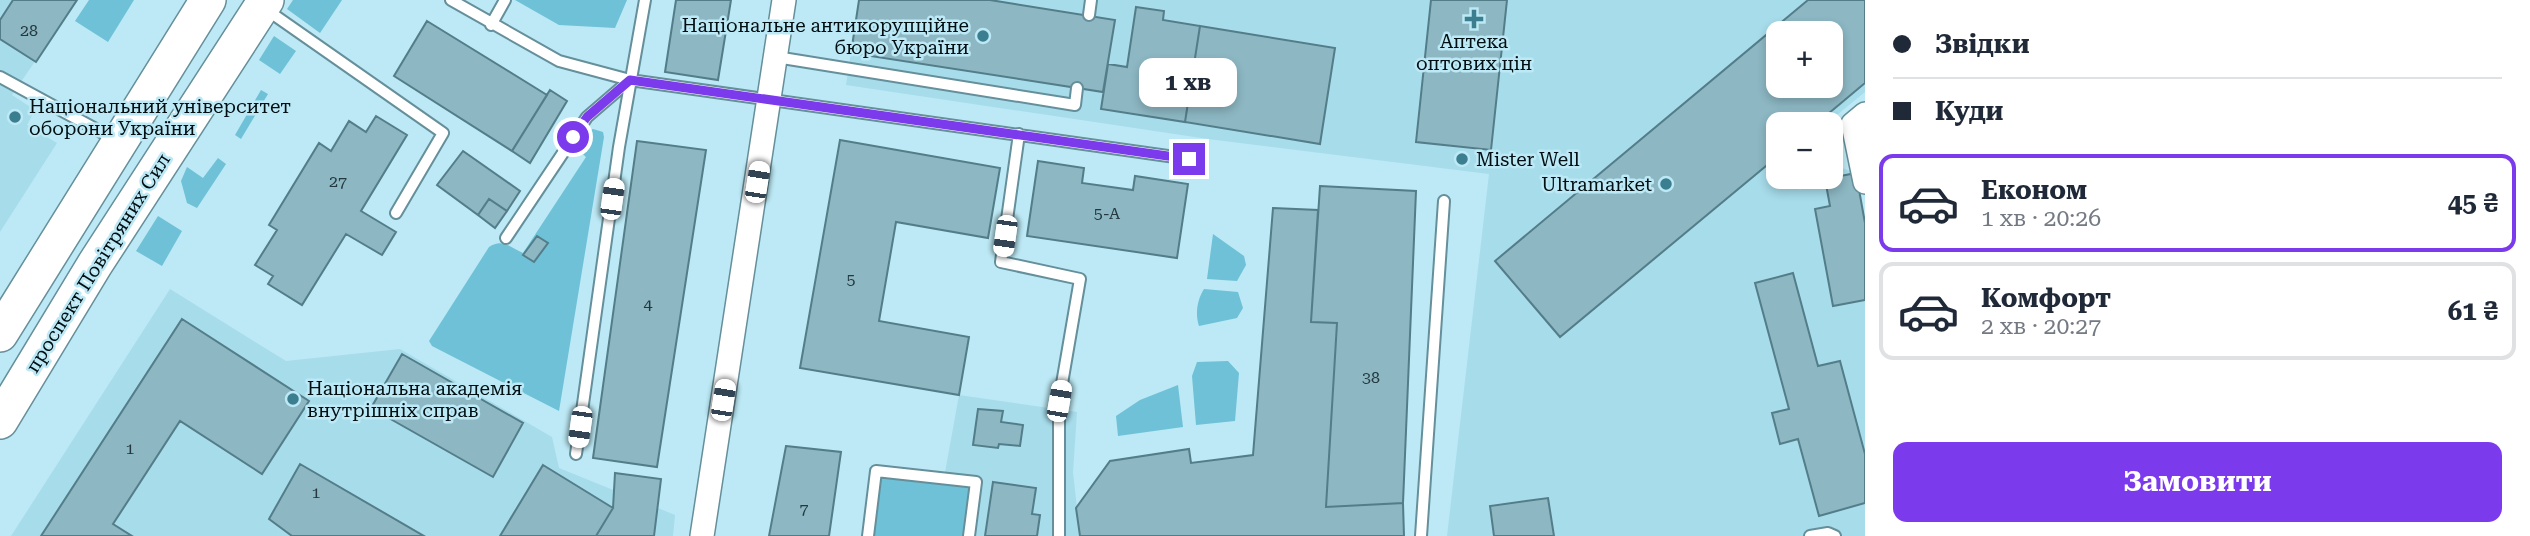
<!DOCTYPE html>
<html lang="uk">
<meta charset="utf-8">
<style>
body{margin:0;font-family:"Roboto Serif",serif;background:#f2f2f3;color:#1f2937;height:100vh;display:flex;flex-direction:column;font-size:26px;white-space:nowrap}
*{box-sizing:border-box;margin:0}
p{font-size:23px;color:#747a83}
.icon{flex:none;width:38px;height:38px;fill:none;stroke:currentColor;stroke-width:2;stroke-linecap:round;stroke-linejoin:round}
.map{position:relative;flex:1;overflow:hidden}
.side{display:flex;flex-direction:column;background:#fff;width:665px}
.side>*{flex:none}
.top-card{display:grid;align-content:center;height:154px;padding:0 28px;background:#fff}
.buttons{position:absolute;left:1766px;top:21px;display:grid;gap:14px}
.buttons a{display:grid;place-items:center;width:77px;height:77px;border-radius:14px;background:#fff;box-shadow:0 4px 10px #0003;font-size:35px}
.end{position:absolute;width:32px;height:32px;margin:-16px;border:9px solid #7c3aed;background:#fff;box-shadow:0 0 0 4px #fff}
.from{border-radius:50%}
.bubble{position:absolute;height:49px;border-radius:14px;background:#fff;box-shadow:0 4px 10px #0003;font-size:23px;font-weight:700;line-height:49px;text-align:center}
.car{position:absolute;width:21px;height:42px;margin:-21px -10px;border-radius:9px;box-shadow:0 0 5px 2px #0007;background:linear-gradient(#fff 24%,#345 0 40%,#fff 0 76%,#345 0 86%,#fff 0)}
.top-card b{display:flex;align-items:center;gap:24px;height:66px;font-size:26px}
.top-card b+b{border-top:2px solid #e0e1e3}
.top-card i{width:18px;height:18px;background:#1f2937}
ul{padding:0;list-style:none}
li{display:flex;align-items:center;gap:21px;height:98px;margin:0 14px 10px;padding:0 14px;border:4px solid #e0e1e3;border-radius:14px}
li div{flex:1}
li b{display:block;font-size:26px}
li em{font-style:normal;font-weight:700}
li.current{border-color:#7c3aed}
li>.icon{width:63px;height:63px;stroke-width:1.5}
.action{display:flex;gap:14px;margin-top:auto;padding:14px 28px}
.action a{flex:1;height:80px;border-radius:14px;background:#7c3aed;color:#fff;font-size:28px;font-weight:700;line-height:80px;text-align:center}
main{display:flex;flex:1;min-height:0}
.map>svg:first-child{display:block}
.built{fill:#a7dceb;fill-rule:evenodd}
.green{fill:#6ec1d6}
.building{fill:#8cb7c3;stroke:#537d88;stroke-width:2;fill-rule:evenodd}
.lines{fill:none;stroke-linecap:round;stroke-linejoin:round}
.lane-casing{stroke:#658f9a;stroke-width:14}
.street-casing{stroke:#658f9a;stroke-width:26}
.primary-casing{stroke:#658f9a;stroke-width:38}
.lane{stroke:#fff;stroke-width:10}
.street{stroke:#fff;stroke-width:23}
.primary{stroke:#fff;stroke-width:35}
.route{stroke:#7c3aed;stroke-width:9}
.poi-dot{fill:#3b7e8f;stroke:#bce9f5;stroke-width:2.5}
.labels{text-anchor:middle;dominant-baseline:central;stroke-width:5;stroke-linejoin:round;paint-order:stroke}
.number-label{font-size:16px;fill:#24393f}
.poi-label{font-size:19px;fill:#010f13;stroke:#bce9f5;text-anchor:start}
.street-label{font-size:19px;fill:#010f13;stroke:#bce9f5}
</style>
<main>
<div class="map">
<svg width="1865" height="536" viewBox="0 0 1865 536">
<rect width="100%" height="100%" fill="#bce9f5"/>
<!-- built -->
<path class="built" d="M0,0H77L12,95L35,110L27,125L57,143L0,232Z
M859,0H1865V92L1826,124H1778V177H1789L1800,190L1816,177H1830L1831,164L1856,173L1865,223V536H1447L1489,174L1208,139L846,85ZM1778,33H1830V86H1778Z
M170,289L286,361L400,349L552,437L559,468L675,515L673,536H11Z
M959,395L1077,412L1073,472L1080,536H969L944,478Z"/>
<!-- green -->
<path class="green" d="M89,0H134L108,42L75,21Z
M293,0H342L320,33L287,9Z
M515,0H627L615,28L559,25Z
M274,36L296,51L280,74L259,60Z
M261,90L268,94L241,139L235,135Z
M593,129L603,132L604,137L559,411L432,346L429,341L489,247C502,238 510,247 523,253L586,157L577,149L587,131Z
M218,158L226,164L197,208L187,203L181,181L187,167L203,178Z
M158,216L182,231L162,266L136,251Z
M1213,234L1244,256L1246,265L1237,281L1207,279Z
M1204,289L1238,292L1243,308L1237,318L1199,326C1195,314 1197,300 1204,289Z
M1228,361L1239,373L1235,421L1196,425L1192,376L1197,362Z
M1178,385L1183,427L1118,436L1116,416L1140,400Z
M876,471L976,482L969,536H868Z"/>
<!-- building -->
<path class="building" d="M13,0H77L36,62L0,39V20Z
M676,0H731L718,80L665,72Z
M859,0H990L1115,20L1103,92L851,53Z
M1431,0H1507L1491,150L1416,142Z
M1808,0H1865V83L1816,124H1778V156L1560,337L1495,261ZM1778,33H1830V86H1778Z
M1136,7L1164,11L1163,20L1200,26L1185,122L1101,109L1108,64L1127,67Z
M427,21L547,95L512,151L394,76Z
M1200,26L1335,48L1320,144L1185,122Z
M550,90L567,101L530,163L512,151Z
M376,116L407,135L361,211L396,232L382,255L346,234L302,305L268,284L273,276L255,265L277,230L269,225L319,143L331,151L349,121L366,132Z
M840,140L1000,168L988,238L896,222L879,321L969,337L959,395L800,368Z
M637,141L706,150L657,467L593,458Z
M463,151L520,191L507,211L489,199L478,215L437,185Z
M1038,161L1084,168L1082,183L1133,190L1135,176L1188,184L1177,258L1027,236Z
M1856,173L1865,223V300L1833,306L1815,209L1830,206L1825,179Z
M1320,186L1416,191L1403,503L1326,507L1337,323L1311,322Z
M489,199L507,211L495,228L478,215Z
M1273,208L1318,210L1311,322L1337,323L1326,507L1403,503L1404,536H1080L1076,508L1110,461L1189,449L1191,463L1253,455Z
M537,236L548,243L534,262L523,255Z
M1793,273L1818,366L1840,361L1865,454V503L1819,516L1798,439L1780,444L1772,413L1789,409L1755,283Z
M182,319L309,401L262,474L180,421L113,524L132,536H41Z
M402,354L523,423L493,477L371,408Z
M978,409L1003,411L1001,422L1023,425L1020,446L999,444L998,448L973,445Z
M786,446L841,452L829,536H769Z
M300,464L424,536H292L269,519Z
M543,465L613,508L596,536H500Z
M615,473L661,479L654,536H596L613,508Z
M993,482L1036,488L1032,514L1040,515L1037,536H985Z
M1548,498L1554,536H1494L1490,506Z"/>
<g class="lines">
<defs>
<path id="lane" d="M451,0L559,61L630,80L1189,159
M267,10L443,133L396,213
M1089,15L1091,0
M491,25L505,0
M776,57L1075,105L1077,88
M0,77L114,139
M1019,134L1001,262L1080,279L1059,401V536
M506,238L587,117L630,80
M576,454L619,147L645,0
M868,536L876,471L976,482L969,536
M1421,536L1444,201
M1810,536L1828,533L1835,536"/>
<path id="street" d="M1865,114L1853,124L1865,182
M702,536L784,0"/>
<path id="primary" d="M0,334L208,0
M0,421L95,264L266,0"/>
</defs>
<!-- lane casing -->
<use href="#lane" class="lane-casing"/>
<!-- street casing -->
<use href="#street" class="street-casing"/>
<!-- primary casing -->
<use href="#primary" class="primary-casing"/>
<!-- lane -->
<use href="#lane" class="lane"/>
<!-- street -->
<use href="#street" class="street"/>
<!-- primary -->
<use href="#primary" class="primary"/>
</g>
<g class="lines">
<!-- route -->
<path class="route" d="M573,137L587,117L630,80L1189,159"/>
</g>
<!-- markers -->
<g class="poi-dot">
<path d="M1470.5 8.5h7v7h7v7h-7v7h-7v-7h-7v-7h7z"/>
<circle cx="983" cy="36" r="7"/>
<circle cx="15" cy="117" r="7"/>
<circle cx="1462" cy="159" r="7"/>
<circle cx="1666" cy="184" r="7"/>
<circle cx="293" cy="399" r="7"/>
</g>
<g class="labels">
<!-- number labels -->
<g class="number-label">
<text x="29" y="30">28</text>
<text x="338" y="181">27</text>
<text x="1107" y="213">5-А</text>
<text x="851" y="279">5</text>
<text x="648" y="304">4</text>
<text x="1371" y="377">38</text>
<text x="130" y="448">1</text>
<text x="316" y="492">1</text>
<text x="804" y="508">7</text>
</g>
<!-- poi labels -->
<g class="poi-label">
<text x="969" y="25" text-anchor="end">Національне антикорупційне<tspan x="969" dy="22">бюро України</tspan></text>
<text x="1474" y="41" text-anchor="middle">Аптека<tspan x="1474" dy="22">оптових цін</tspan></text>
<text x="29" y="106">Національний університет<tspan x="29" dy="22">оборони України</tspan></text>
<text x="1476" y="159">Mister Well</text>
<text x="1652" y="184" text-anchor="end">Ultramarket</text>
<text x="307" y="388">Національна академія<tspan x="307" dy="22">внутрішніх справ</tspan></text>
</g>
<!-- street labels -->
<g class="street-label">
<text transform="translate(98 263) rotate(-58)">проспект Повітряних Сил</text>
</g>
</g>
</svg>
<div class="buttons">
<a>+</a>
<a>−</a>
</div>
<i class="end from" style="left:573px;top:137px"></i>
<i class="end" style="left:1189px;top:159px"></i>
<div class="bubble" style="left:1139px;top:58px;width:98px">1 хв</div>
<i class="car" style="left:757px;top:182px;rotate:9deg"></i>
<i class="car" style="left:612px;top:199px;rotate:8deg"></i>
<i class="car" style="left:1005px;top:236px;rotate:188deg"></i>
<i class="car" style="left:723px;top:400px;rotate:9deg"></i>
<i class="car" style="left:1059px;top:401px;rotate:10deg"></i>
<i class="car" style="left:580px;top:427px;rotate:188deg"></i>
</div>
<section class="side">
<div class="top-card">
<b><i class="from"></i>Звідки</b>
<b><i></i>Куди</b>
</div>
<ul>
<li class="current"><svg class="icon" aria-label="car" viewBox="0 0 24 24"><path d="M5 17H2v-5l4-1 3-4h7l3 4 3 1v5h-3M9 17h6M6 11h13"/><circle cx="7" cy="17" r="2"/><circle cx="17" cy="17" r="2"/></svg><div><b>Економ</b><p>1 хв · 20:26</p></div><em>45 ₴</em></li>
<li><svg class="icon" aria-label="car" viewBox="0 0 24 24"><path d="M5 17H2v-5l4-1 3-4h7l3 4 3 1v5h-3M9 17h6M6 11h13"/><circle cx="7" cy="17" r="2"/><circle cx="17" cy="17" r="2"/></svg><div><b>Комфорт</b><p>2 хв · 20:27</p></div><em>61 ₴</em></li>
</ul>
<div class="action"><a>Замовити</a></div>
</section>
</main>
